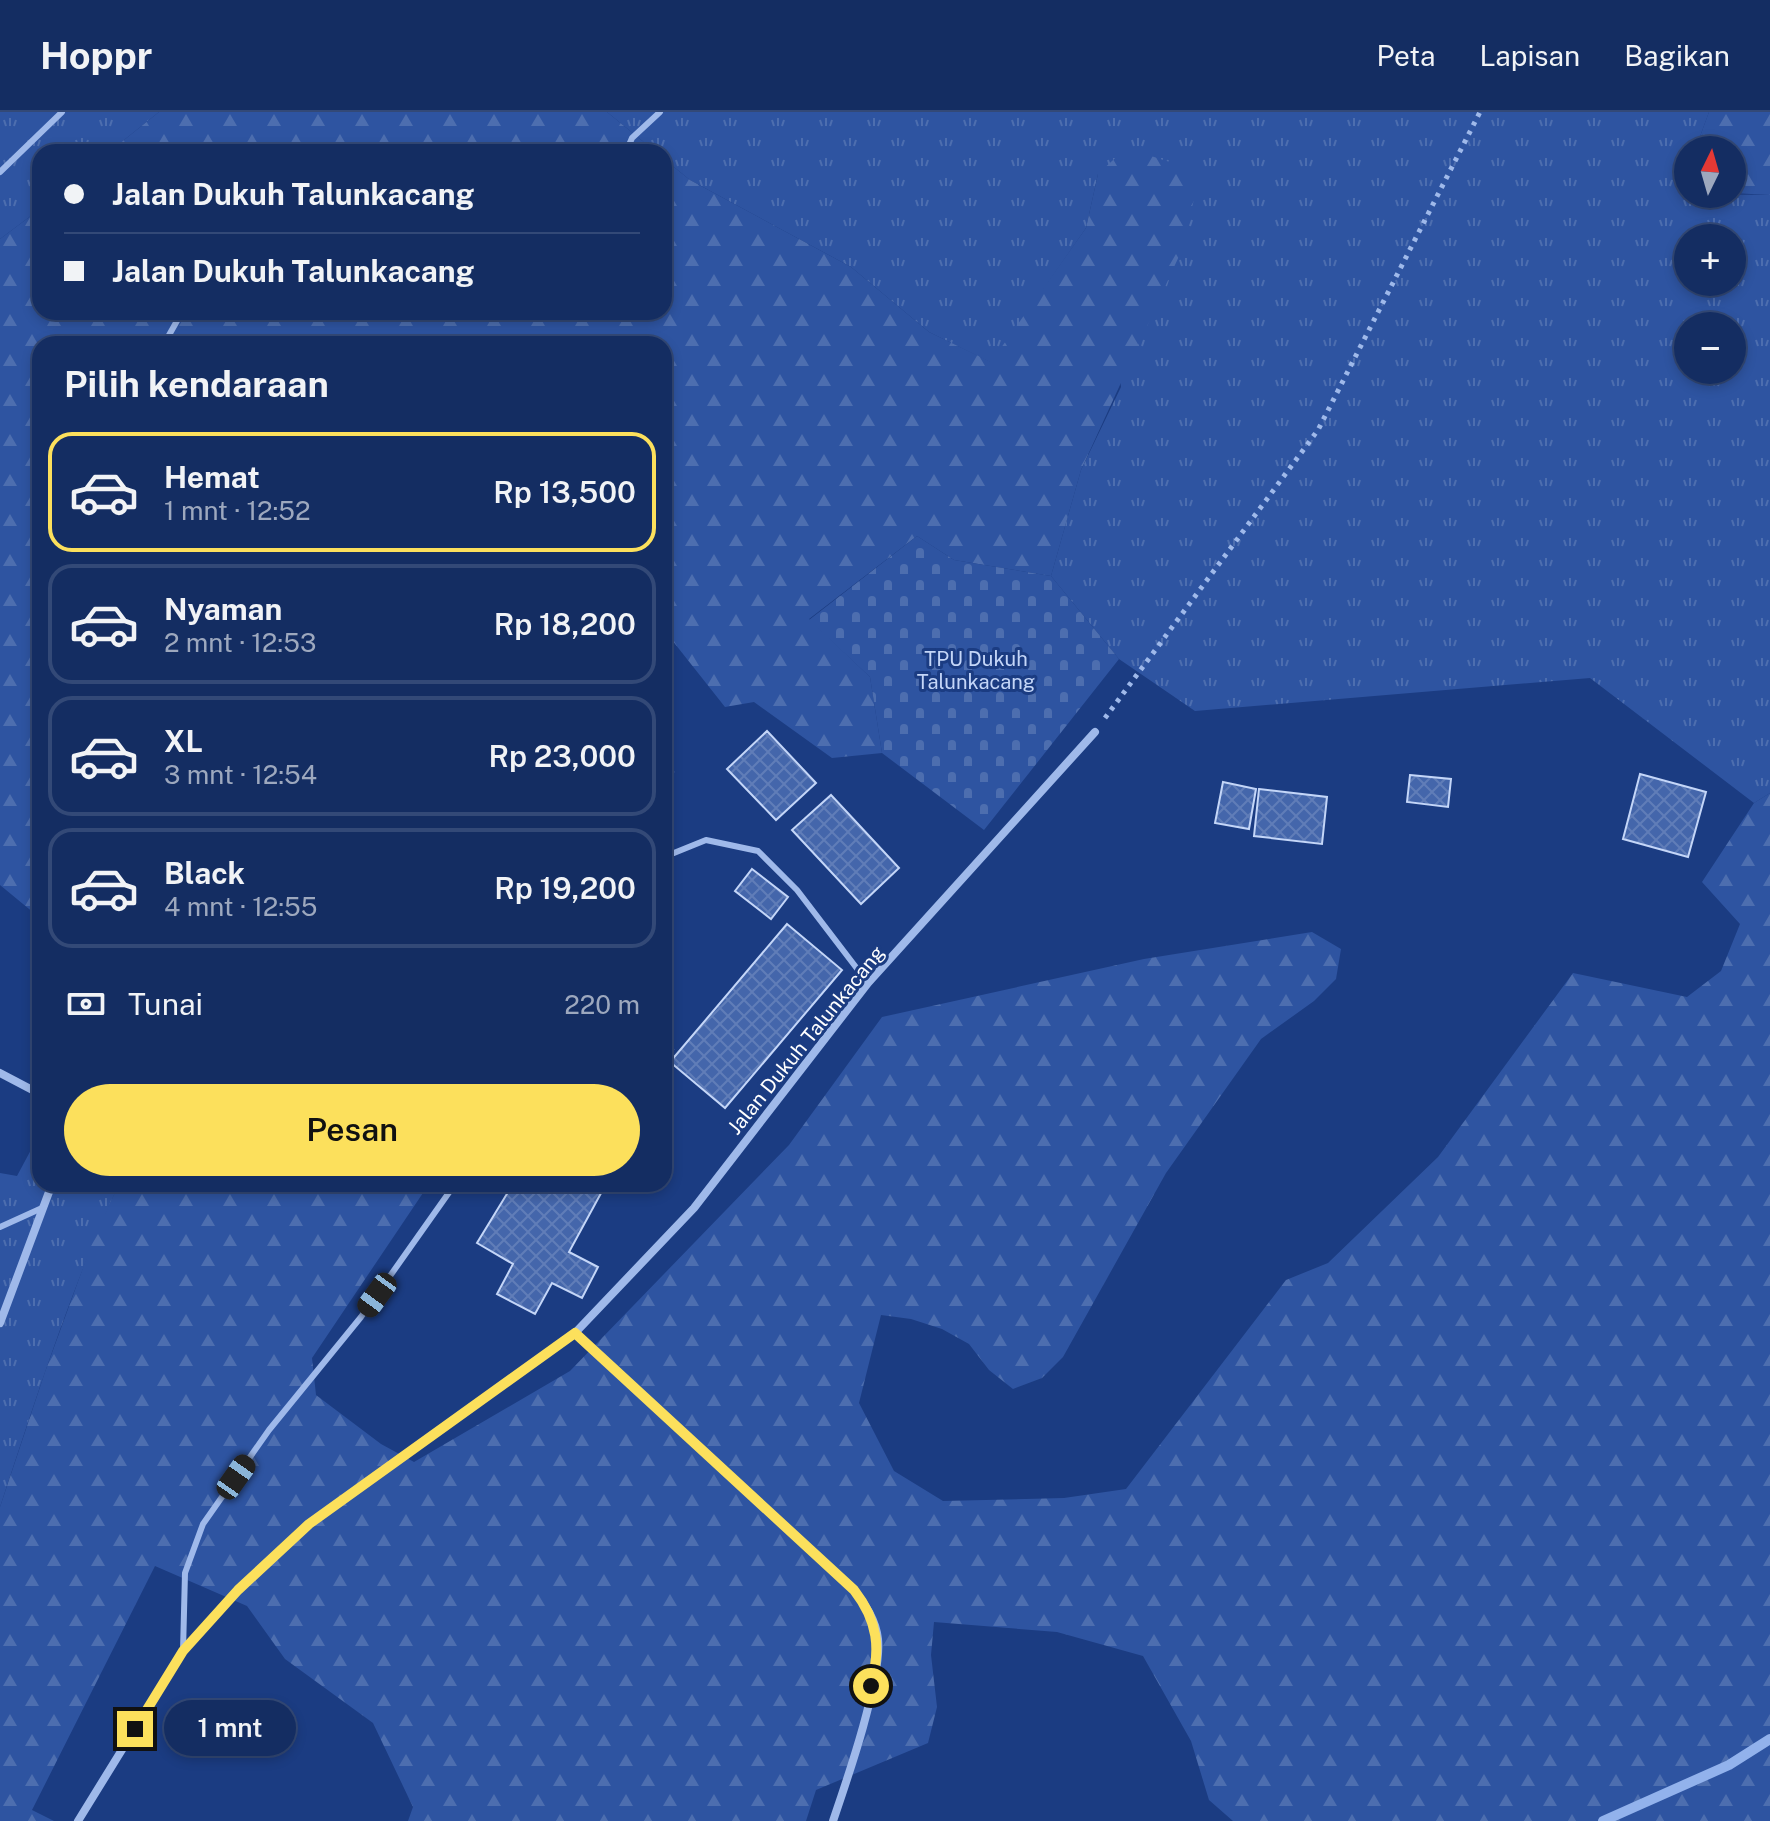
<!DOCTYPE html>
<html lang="id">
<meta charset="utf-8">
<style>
body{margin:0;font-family:"Public Sans",sans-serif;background:#1d3568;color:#f1f3f6;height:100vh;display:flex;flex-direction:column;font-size:30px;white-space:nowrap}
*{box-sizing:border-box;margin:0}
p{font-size:26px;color:#9da8be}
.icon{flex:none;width:44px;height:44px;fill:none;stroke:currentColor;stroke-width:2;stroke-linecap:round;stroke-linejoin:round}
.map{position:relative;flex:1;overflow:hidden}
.sheet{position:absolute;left:32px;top:224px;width:640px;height:856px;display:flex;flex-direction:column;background:#142d62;border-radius:24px;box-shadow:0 4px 12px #0003,0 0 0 2px #334977}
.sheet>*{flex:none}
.guide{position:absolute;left:32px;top:32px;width:640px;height:176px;border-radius:24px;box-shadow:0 4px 12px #0003,0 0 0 2px #334977;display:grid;align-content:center;height:176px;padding:0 32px;background:#142d62}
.needle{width:52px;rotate:5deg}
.controls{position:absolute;left:1674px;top:24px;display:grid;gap:16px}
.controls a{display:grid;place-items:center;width:72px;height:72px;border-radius:50%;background:#142d62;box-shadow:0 4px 12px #0003,0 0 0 2px #334977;font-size:40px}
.end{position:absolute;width:36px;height:36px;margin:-18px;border:10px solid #fce05c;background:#111;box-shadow:0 0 0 4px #111}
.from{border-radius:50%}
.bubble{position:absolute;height:56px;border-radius:28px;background:#142d62;box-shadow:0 4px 12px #0003,0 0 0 2px #334977;font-size:26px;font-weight:600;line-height:56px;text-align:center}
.car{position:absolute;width:24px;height:48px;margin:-24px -12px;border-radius:10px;box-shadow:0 0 6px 2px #0007;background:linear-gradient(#222 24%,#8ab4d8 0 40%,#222 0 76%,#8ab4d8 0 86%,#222 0)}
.guide b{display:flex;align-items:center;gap:28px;height:76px;font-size:30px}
.guide b+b{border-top:2px solid #334977}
.guide i{width:20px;height:20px;background:#f1f3f6}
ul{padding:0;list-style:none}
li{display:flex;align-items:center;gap:24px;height:120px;margin:0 16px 12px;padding:0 16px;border:4px solid #334977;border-radius:24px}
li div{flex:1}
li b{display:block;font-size:30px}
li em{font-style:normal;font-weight:600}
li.on{border-color:#fce05c}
li>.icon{width:72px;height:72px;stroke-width:1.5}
h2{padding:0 32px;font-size:36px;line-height:96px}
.pay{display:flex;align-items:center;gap:20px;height:88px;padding:0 32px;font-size:30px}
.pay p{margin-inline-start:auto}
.button{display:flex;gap:16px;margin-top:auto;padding:16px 32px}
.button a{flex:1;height:92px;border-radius:48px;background:#fce05c;color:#111;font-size:32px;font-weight:600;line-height:92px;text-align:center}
header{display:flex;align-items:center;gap:48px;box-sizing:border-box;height:112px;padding:0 40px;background:#142d62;border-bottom:2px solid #334977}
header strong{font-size:38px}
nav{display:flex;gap:44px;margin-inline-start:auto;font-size:28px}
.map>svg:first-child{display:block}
.grass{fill:url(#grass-tufts);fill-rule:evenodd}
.forest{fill:url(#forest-firs)}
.cemetery{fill:url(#cemetery-stones)}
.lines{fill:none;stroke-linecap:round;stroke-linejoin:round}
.stream{stroke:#92b2ec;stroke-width:10}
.building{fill:url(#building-cross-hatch);stroke:#c4d6f8;stroke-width:2}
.path{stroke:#9fb9ea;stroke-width:5;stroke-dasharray:4 6;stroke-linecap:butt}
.lane{stroke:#9fb9ea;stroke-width:6}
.street{stroke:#9fb9ea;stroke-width:8}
.route{stroke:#fce05c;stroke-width:10}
.labels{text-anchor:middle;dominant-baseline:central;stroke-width:6;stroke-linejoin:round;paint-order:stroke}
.park-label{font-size:20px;fill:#c4d6f8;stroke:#1b3c82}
.street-label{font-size:20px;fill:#fff;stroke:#1b3c82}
</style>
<header>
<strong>Hoppr</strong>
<nav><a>Peta</a><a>Lapisan</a><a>Bagikan</a></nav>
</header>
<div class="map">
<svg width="1770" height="1709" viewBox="0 0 1770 1709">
<defs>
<pattern id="grass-tufts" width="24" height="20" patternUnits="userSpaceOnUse" patternTransform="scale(2)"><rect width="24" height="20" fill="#2e54a1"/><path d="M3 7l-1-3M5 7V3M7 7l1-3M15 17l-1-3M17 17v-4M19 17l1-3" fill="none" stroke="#4d6eaf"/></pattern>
<pattern id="forest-firs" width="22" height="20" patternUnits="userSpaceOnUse" patternTransform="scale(2)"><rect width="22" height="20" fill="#2e54a1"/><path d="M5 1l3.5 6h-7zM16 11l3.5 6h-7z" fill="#4d6eaf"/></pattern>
<pattern id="cemetery-stones" width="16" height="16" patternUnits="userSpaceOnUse" patternTransform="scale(2)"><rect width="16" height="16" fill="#2e54a1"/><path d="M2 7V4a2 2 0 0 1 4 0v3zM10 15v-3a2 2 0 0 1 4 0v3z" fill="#4d6eaf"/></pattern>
<pattern id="building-cross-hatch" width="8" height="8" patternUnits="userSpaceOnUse" patternTransform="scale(2)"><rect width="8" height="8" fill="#4466ab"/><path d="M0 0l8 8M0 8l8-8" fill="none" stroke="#607db8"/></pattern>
</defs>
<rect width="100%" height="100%" fill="#1b3c82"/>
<!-- grass -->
<path class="grass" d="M0,0H159L109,40H40V97L0,127Z
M607,0H1709L1695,38H1688V82L1770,83V681L1754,691L1590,566L1195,599L1119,547L1051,464L1081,358L1121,275L1098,62L1086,116L992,251L929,220L851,155L690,68L664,47V40H656ZM1688,126H1732V170H1688ZM1688,214H1732V258H1688Z
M40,1021V1072H119C71,1176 36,1286 0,1395V1061L17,1064Z"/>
<!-- forest -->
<path class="forest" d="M159,0H607L656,40H109Z
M1709,0H1770V83L1732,81V38H1695Z
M1126,36L1201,60L1180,142L1081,358L1051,464L954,448L917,424L809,507L870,565L882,641L832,646L754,590L725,595L664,518V232H40V806L0,773V127L40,97V200H664V47L690,68L851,155L929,220L991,250L1086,116L1098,62Z
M1770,681V1709H1233L1209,1688L1191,1629L1143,1544L1057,1520L934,1510L931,1543L937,1595L928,1631L816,1678L806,1709H408L413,1695L373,1611L285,1547L247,1494L155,1454L32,1698L54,1709H0V1395L45,1260L95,1123L119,1072H429L312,1246L316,1283L381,1332L414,1350L570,1259L789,1033L882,905L1144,847L1312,820L1341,837L1336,867L1314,889L1261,927L1166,1061L1063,1245L1042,1266L1013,1277L989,1258L969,1232L942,1217L911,1207L881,1203L859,1291L894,1359L943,1389L1064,1386L1126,1377L1286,1168L1328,1151L1438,1045L1573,861L1687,885L1721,859L1740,812L1702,770L1754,691Z"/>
<!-- cemetery -->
<path class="cemetery" d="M917,424L954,448L1051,464L1119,547L984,718L882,641L870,565L809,508Z"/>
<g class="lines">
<!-- stream -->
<path class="stream" d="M1603,1709L1729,1653L1770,1627"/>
</g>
<!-- building -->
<path class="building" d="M767,619L816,671L776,708L727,657Z
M664,650L673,660L664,668Z
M1640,662L1706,680L1688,745L1623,727Z
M1410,663L1451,667L1448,695L1407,690Z
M1223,670L1256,677L1249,717L1215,711Z
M1259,677L1327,685L1322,732L1254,724Z
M831,683L899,756L861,792L792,718Z
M752,757L788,785L771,807L735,779Z
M787,812L842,858L725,996L670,950Z
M664,931L673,938L664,950Z
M513,1072H549L555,1076L557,1072H606L569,1140L598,1155L582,1186L552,1171L535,1202L497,1182L513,1152L477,1131Z"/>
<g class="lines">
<!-- path -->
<path class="path" d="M1105,606L1318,318L1480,0"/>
<!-- lane -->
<path class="lane" d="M626,40L632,26L660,0
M0,60L62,0
M164,232L182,200
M664,745L706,728L758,739L797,778L868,871
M0,1115L42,1096
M183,1539L185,1461L203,1412L269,1318L361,1205L455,1072"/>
<!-- street -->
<path class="street" d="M0,961L40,982
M0,1211L52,1072
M575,1221L854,1478C865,1492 876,1508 878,1527C882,1567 847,1668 833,1709
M78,1709L183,1539L238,1478L309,1412L575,1221L694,1096L868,871L1095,620"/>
</g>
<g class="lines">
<!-- route -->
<path class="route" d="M135,1617L183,1539L238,1478L309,1412L575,1221L854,1478C878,1509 881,1536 871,1574"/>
</g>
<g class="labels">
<!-- park labels -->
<g class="park-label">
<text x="976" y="547">TPU Dukuh<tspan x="976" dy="23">Talunkacang</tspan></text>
</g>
<!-- street labels -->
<g class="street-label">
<text transform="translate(806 928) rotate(-51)">Jalan Dukuh Talunkacang</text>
</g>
</g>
</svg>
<div class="controls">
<a><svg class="needle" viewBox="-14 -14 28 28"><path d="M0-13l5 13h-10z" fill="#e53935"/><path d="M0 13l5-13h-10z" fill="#9da8be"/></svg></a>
<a>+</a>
<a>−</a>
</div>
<i class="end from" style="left:871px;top:1574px"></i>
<i class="end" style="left:135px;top:1617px"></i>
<div class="bubble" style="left:164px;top:1588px;width:132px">1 mnt</div>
<i class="car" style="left:377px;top:1183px;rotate:216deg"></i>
<i class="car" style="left:236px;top:1365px;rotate:35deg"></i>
<div class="guide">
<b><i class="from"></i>Jalan Dukuh Talunkacang</b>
<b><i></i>Jalan Dukuh Talunkacang</b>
</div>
<section class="sheet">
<h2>Pilih kendaraan</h2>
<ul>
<li class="on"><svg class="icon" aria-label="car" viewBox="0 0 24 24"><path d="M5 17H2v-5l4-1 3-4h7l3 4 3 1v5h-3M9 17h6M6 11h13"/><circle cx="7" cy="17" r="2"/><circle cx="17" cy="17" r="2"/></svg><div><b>Hemat</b><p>1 mnt · 12:52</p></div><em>Rp 13,500</em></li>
<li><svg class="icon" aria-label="car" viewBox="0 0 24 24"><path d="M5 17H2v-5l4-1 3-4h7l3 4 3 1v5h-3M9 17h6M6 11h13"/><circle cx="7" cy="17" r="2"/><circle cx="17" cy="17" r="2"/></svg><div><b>Nyaman</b><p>2 mnt · 12:53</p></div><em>Rp 18,200</em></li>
<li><svg class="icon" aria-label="car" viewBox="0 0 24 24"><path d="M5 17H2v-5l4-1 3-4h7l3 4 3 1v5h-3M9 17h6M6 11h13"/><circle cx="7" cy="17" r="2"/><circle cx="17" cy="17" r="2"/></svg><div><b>XL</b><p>3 mnt · 12:54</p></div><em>Rp 23,000</em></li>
<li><svg class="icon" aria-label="car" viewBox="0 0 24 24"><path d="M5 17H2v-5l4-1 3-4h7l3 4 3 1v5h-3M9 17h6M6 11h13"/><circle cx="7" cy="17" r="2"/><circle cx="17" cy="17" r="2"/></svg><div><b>Black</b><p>4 mnt · 12:55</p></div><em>Rp 19,200</em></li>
</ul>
<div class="pay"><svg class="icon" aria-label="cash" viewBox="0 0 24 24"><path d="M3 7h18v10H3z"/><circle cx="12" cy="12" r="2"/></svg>Tunai<p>220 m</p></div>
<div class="button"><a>Pesan</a></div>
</section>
</div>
